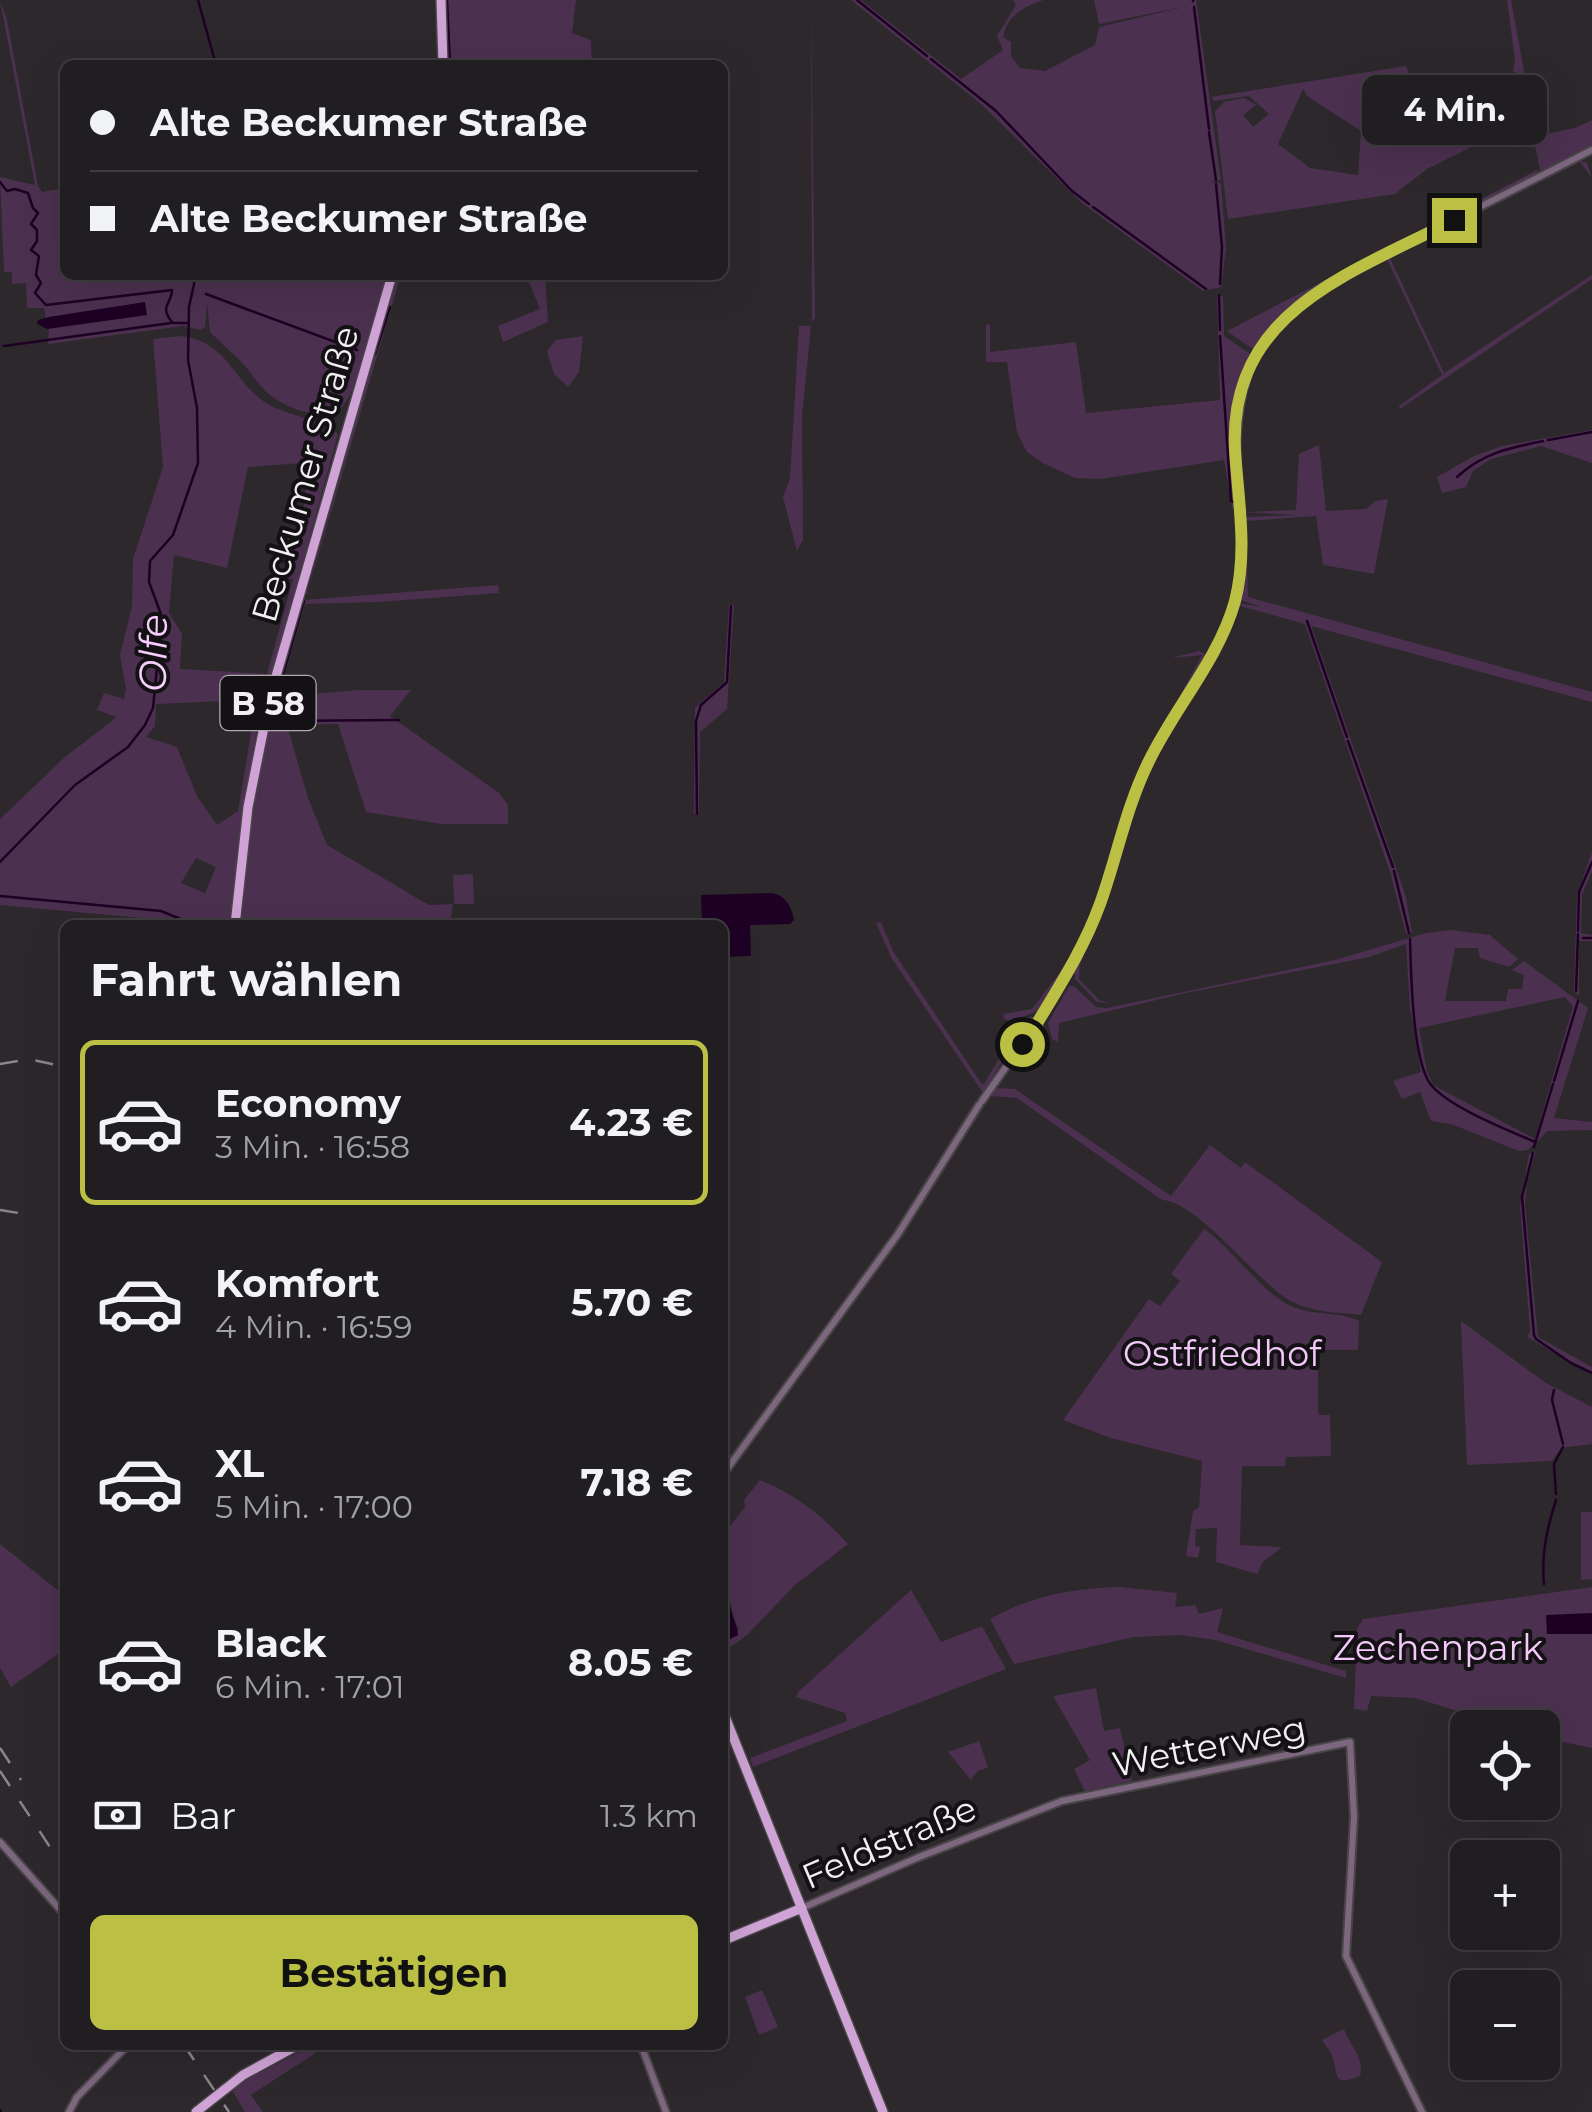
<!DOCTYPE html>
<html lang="de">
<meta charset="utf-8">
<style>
body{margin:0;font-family:Montserrat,sans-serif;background:#2d2b2e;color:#f1f3f6;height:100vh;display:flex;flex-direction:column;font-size:38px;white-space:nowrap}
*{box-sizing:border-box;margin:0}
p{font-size:32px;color:#a2a2a5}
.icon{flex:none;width:55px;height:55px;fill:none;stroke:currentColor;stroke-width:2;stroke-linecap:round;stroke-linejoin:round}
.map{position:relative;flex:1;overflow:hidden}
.details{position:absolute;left:60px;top:920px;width:668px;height:1130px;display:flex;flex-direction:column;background:#211e21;border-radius:15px;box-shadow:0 10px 40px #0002,0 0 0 2px #3e3c3f}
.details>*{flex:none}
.banner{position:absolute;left:60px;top:60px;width:668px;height:220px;border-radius:15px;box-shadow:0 10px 40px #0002,0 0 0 2px #3e3c3f;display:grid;align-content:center;height:220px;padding:0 30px;background:#211e21}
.controls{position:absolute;left:1450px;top:1710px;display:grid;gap:20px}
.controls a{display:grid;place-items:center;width:110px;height:110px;border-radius:15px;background:#211e21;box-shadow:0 10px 40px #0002,0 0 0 2px #3e3c3f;font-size:50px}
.end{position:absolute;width:45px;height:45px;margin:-22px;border:12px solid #bbc044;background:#111;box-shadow:0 0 0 5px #111}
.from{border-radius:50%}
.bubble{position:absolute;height:70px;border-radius:15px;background:#211e21;box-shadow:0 10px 40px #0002,0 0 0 2px #3e3c3f;font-size:32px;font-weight:700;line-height:70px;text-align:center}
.banner b{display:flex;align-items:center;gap:35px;height:95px;font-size:38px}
.banner b+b{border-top:2px solid #3e3c3f}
.banner i{width:25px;height:25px;background:#f1f3f6}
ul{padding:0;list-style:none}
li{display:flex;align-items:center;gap:30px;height:165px;margin:0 20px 15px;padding:0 10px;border:5px solid transparent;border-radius:15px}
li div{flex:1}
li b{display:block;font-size:38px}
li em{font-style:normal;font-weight:700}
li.active{border-color:#bbc044}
li>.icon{width:90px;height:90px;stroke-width:1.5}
h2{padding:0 30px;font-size:45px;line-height:120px}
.pay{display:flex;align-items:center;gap:25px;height:110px;padding:0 30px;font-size:38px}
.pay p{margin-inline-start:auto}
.cta{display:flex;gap:20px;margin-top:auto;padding:20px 30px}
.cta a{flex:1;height:115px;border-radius:15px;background:#bbc044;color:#111;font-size:40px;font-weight:700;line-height:115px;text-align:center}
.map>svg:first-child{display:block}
.green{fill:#4b314f;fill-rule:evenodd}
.water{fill:#1e0024}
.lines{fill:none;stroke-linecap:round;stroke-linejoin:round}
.stream{stroke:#1e0024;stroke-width:2.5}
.minor-casing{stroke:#484448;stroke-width:10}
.major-casing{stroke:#484448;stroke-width:12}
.minor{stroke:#7c677f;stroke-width:6}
.major{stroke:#cfa3d6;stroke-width:9}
.rail{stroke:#8a868a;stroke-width:2.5;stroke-dasharray:18 18;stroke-linecap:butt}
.route{stroke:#bbc044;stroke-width:12}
.labels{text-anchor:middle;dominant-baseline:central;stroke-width:8;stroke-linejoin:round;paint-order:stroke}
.shield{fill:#131113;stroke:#afacaf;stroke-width:2.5}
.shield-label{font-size:32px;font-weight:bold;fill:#f2eff2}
.street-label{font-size:35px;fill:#f2eff2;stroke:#131113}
.park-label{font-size:35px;fill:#f2c9f9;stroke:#131113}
.water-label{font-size:38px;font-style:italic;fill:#f6cdfd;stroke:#131113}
</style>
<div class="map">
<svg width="1592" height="2112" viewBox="0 0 1592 2112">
<rect width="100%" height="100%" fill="#2c282c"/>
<!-- green -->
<path class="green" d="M0,0L7,20L38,186L42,192L65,188V275H388C379,304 361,389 341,408C325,424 284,407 269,394C259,386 252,374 244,365C233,353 221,343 210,332L207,303L205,327L200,330L183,326L48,344L49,328L146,315L121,306L49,317L46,320L44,308H27L26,283L12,284V272H4L0,177L35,185Z
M445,0H576L572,33L591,40L592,65H447Z
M811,0L815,318L811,322L812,318Z
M851,0H861L961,79L1003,50L997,36L1016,5L1013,0H1043C1024,7 1007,15 1003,37L1011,42V56L1020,68L1045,71L1095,45L1099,27L1188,6L1099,24L1094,0H1196L1221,180L1211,182L1221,183L1226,249L1221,287L1203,291L1083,204L981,104Z
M1507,0H1511L1536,136L1575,128L1592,120V148L1545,172L1540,170L1521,74L1513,72L1515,60Z
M1406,66L1430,126L1454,131L1489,114L1483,87L1508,78L1520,84L1527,119L1427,169L1395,194L1228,219L1215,111L1224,102L1244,98L1256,105L1243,115L1253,127L1269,114L1249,96L1214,101L1211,97ZM1303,89L1307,96L1361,131L1358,175L1310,168L1278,144Z
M1577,160L1587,163L1592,178L1580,162L1390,258L1444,373L1592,275V279L1400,409L1399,406L1442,375L1387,259C1298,307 1233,344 1241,458C1243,475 1241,497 1247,512L1296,510L1299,454L1319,445L1326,511L1366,509L1376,501L1388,499L1374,574L1323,565L1316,516L1246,521L1248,597L1592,692V702L1311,626L1406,897L1412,933L1406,934L1390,872L1305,624L1240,606L1216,655L1148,774L1128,827L1109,894L1080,964L1079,979L1099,1000L1110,1003L1097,1002L1075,979L1074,970L1149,763L1237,603L1262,607L1237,599L1242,520L1246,517L1296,515L1241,512C1235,418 1236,347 1322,290C1343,277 1370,268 1389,258C1450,226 1514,192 1577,160Z
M1537,170V175L1304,296L1259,347L1251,348L1227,331Z
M397,275H401L307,594L304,592Z
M526,275H545L548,322L503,342L498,326L540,309Z
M1217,293L1223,297L1224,336L1252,355L1238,396L1233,425L1237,507L1232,508L1224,460L1100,479L1075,478L1043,463L1027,452L1017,433L1007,362H986V325L990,324V352L1076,342L1086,413L1220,400Z
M799,326H811L802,416L803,540L797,551L783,497L790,478Z
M180,336C228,341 231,379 266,403C286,416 327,420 338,434L256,733L231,925H173L153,919L0,905V819L65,757L117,717L97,710L104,693L124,699L126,689L120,655L132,606L133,559L163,467L153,339ZM302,463L308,465L301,530L284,577L293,579L267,674L180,669L182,634L169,613L174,555L227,568L248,467ZM225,701L231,720L253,721L238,811L217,825L197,796L177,747L146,737L155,726L156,704ZM196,858L216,867L205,893L181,883Z
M583,336L579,372L568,387L554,374L547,351L556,340Z
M1592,430V463L1541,446L1491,459L1473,471L1466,487L1442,493L1437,477L1474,456L1502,446Z
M498,585L499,593L378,602L305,604L279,695L276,694L303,600Z
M729,604L734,605L727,709L700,732L699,814H694L695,708L724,682Z
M1199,651L1207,655L1205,659L1132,793L1099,901L1070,965L1037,1011L1011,1022L1003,1018L1004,1014L1032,1009L1070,959L1088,922L1134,781L1202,655L1171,658Z
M360,690H411L390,716L499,793L508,805V824H442L366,812L338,724L287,725L308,798L327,845L429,905L454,904L453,875L473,874L474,904H453L450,925H239L252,807L274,697Z
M1592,852V871L1582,895L1581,933L1592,935V941H1579V995L1574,992L1577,895Z
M881,922L893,951L981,1083L984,1084L1007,1045L998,1033L999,1029L1007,1034L1010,1048L983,1093L892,959L876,923Z
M1450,930L1490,935L1518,959L1509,967L1480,958L1478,948H1455L1445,1001H1506L1508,989H1522L1524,975L1512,970L1524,961L1588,1008L1554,1118L1592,1122V1130L1548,1131L1528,1150L1519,1151L1451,1124L1431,1121L1420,1092L1402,1099L1393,1081L1421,1072L1410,1008L1406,944L1369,957L1186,993L1059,1023L1058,1042L1052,1039L1048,1023L1069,986H1074L1096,1007L1107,1008L1335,960L1426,933ZM1565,997L1573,1006L1535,1139L1433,1085L1427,1071L1419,1028Z
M997,1088L1015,1089L1171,1196L1210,1145L1241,1168L1245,1162L1382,1262L1361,1315C1337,1312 1313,1313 1291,1301C1259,1284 1197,1201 1162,1200L1017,1098L991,1096Z
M1536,1151L1527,1181L1525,1205L1538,1337L1592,1367V1375L1527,1337L1530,1331L1520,1206L1529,1154Z
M1204,1229C1236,1251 1257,1289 1291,1306C1313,1316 1339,1311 1359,1321L1358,1350H1318V1411L1319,1415H1330L1331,1456L1286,1457L1285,1466H1242L1240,1545L1282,1547L1263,1562L1257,1574L1216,1562L1217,1528L1196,1529L1195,1546L1200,1547L1198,1558L1186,1556L1193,1511L1199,1507L1202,1461L1111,1438L1063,1420L1149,1299L1160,1306L1180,1281L1171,1274Z
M1461,1321L1546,1383L1592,1407V1444L1561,1448L1552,1461L1467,1465Z
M760,1480C796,1495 822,1515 848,1544L795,1585L747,1635L725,1651L722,1638L739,1630C728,1609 723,1555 723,1530L725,1532L745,1507L744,1500Z
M1581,1512H1592V1579L1581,1580Z
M0,1544L65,1596V1649L11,1687L0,1668Z
M1120,1587L1177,1593L1175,1607L1195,1605L1199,1614L1223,1608L1217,1632L1346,1671V1678L1215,1640L1181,1635L1134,1637L1014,1664L990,1619C1030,1596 1073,1588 1120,1587Z
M1592,1587V1748L1543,1738L1542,1728L1508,1727L1415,1698L1371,1696L1367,1711L1354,1709L1357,1629L1363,1619Z
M911,1590L941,1642L982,1626L1006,1669L753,1767L750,1758L847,1721L845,1713L796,1697L798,1692Z
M1096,1688L1104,1731L1120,1728L1132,1781L1085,1791L1074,1769L1090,1760L1053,1696Z
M979,1741L988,1767L978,1771L971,1780L948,1752Z
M762,1990L778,2027L759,2035L745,1997Z
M1344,2029C1350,2046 1365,2058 1360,2076C1332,2087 1339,2076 1332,2056C1330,2050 1325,2045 1322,2040Z
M313,2045H328L251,2095L263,2112H245L232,2090L251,2077Z"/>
<!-- water -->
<path class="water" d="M145,302L147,315L47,329L37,324L38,320L49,317Z
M772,893C785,895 792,907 794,920L790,924L750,925L751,956L723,957L722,925H702L701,895Z
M722,1558C731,1575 727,1592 731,1610C733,1619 737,1626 738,1635L728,1640L723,1638Z
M1592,1613V1634H1547L1546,1615Z"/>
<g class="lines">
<!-- stream -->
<path class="stream" d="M198,0L216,65
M447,0L450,65
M857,0L927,56
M1193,0V1
M1194,7L1209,129
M931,59L996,111L1072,191L1089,204
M1209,132L1216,180
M0,182L7,191L15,189L28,193L33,208L38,213L31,224L37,230V241L31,250L39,256L36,275L41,283L35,293L46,305L172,290C172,304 158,306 173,323H187
M1216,184L1222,247L1220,284
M1093,207L1206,289
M206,294L357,350
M1219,295L1220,330
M1220,336L1231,501L1234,502
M4,346L171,323
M375,354L390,307
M1548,440L1592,432
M1457,477C1483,453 1509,448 1543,441
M306,591L348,444
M1307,621L1347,737
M278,693L304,601
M276,699L272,721L399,720
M1348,741L1393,867
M697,814L696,721L701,705L727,682L731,606
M0,862L75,785L128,747L145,725L153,708L162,617L149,582L150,561L173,535L198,463L197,408L188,360L189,307L196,275
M1394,871L1409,933
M0,896L161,911L195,925
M1578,931L1579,892L1592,862
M1583,938H1592
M1410,939C1411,971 1412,1064 1432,1086C1451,1108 1508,1130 1535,1142
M1576,991L1578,934
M1554,1081L1578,1001
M1534,1147L1553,1084
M1533,1153L1522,1197L1534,1335L1536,1339L1571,1363L1592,1373
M1554,1390L1552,1400L1563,1444
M1556,1494L1554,1464L1563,1447
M1544,1584C1541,1555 1547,1528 1556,1500
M0,2110L1,2112"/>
<defs>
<path id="minor" d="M1017 1034a12 12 0 1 1 24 0a12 12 0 1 1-24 0Z
M1036,1025C1061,986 1084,948 1100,905C1117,857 1126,808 1148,761C1173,710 1213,664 1232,609C1244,575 1242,539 1239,504C1232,408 1236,343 1324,286L1592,150
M982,1101L1022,1044
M722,1476L898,1234L979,1105
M0,1842L65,1915
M802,1908L919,1857L1062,1801L1350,1742L1354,1817L1346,1956L1422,2112
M641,2045L666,2112
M69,2112L77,2097L128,2045"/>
<path id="major" d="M441,0L443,65
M235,925L248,807L270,697L392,275
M722,1709L883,2112
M722,1941L802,1908
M196,2112L243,2075L298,2045"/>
</defs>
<!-- minor casing -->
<use href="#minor" class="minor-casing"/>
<!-- major casing -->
<use href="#major" class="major-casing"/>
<!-- minor -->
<use href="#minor" class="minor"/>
<!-- major -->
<use href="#major" class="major"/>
<!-- rail -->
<path class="rail" d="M0,1064L29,1059L65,1067
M0,1210L31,1215
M0,1748L21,1780
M0,1771L65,1870
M184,2045L229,2112"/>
</g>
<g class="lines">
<!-- route -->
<path class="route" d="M1022,1044L1032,1046L1040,1039L1036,1025C1060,985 1084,948 1100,904C1117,857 1126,807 1149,761C1175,707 1219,659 1235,601C1248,551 1238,500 1235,450C1228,310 1353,273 1454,220"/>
</g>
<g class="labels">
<!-- shield labels -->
<rect class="shield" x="220.5" y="676" width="95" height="54" rx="8"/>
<g class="shield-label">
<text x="268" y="703">B 58</text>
</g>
<!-- street labels -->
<g class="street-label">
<text transform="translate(305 474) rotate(-74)">Beckumer Straße</text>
<text transform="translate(1209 1746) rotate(-11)">Wetterweg</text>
<text transform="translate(889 1842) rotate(-23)">Feldstraße</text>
</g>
<!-- park labels -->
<g class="park-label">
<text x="1222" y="1353">Ostfriedhof</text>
<text x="1438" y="1647">Zechenpark</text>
</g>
<!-- water labels -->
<g class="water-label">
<text transform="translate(153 653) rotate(-89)">Olfe</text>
</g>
</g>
</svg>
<div class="controls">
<a><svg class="icon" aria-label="locate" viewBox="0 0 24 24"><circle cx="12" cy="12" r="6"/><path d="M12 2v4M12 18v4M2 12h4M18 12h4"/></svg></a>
<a>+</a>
<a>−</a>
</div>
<i class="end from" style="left:1022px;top:1044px"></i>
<i class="end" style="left:1454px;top:220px"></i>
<div class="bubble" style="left:1362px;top:75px;width:185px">4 Min.</div>
<div class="banner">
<b><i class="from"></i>Alte Beckumer Straße</b>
<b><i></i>Alte Beckumer Straße</b>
</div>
<section class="details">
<h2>Fahrt wählen</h2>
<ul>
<li class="active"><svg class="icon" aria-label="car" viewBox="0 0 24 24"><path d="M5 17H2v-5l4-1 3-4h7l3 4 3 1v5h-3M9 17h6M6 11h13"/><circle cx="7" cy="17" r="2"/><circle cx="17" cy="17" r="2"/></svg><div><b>Economy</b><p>3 Min. · 16:58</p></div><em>4.23 €</em></li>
<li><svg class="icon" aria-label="car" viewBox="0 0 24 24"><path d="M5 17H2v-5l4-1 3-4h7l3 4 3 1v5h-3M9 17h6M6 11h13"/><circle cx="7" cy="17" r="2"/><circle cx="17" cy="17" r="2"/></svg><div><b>Komfort</b><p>4 Min. · 16:59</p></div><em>5.70 €</em></li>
<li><svg class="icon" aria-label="car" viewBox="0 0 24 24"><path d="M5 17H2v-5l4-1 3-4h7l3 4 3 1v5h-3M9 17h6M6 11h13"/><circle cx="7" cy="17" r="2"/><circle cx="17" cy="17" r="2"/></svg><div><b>XL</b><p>5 Min. · 17:00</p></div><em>7.18 €</em></li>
<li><svg class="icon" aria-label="car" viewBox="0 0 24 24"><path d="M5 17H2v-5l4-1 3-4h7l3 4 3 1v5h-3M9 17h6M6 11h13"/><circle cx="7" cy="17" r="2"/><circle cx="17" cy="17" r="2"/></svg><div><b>Black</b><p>6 Min. · 17:01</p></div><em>8.05 €</em></li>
</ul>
<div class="pay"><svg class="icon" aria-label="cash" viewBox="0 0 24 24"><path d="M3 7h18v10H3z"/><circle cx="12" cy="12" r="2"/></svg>Bar<p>1.3 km</p></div>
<div class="cta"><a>Bestätigen</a></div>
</section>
</div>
